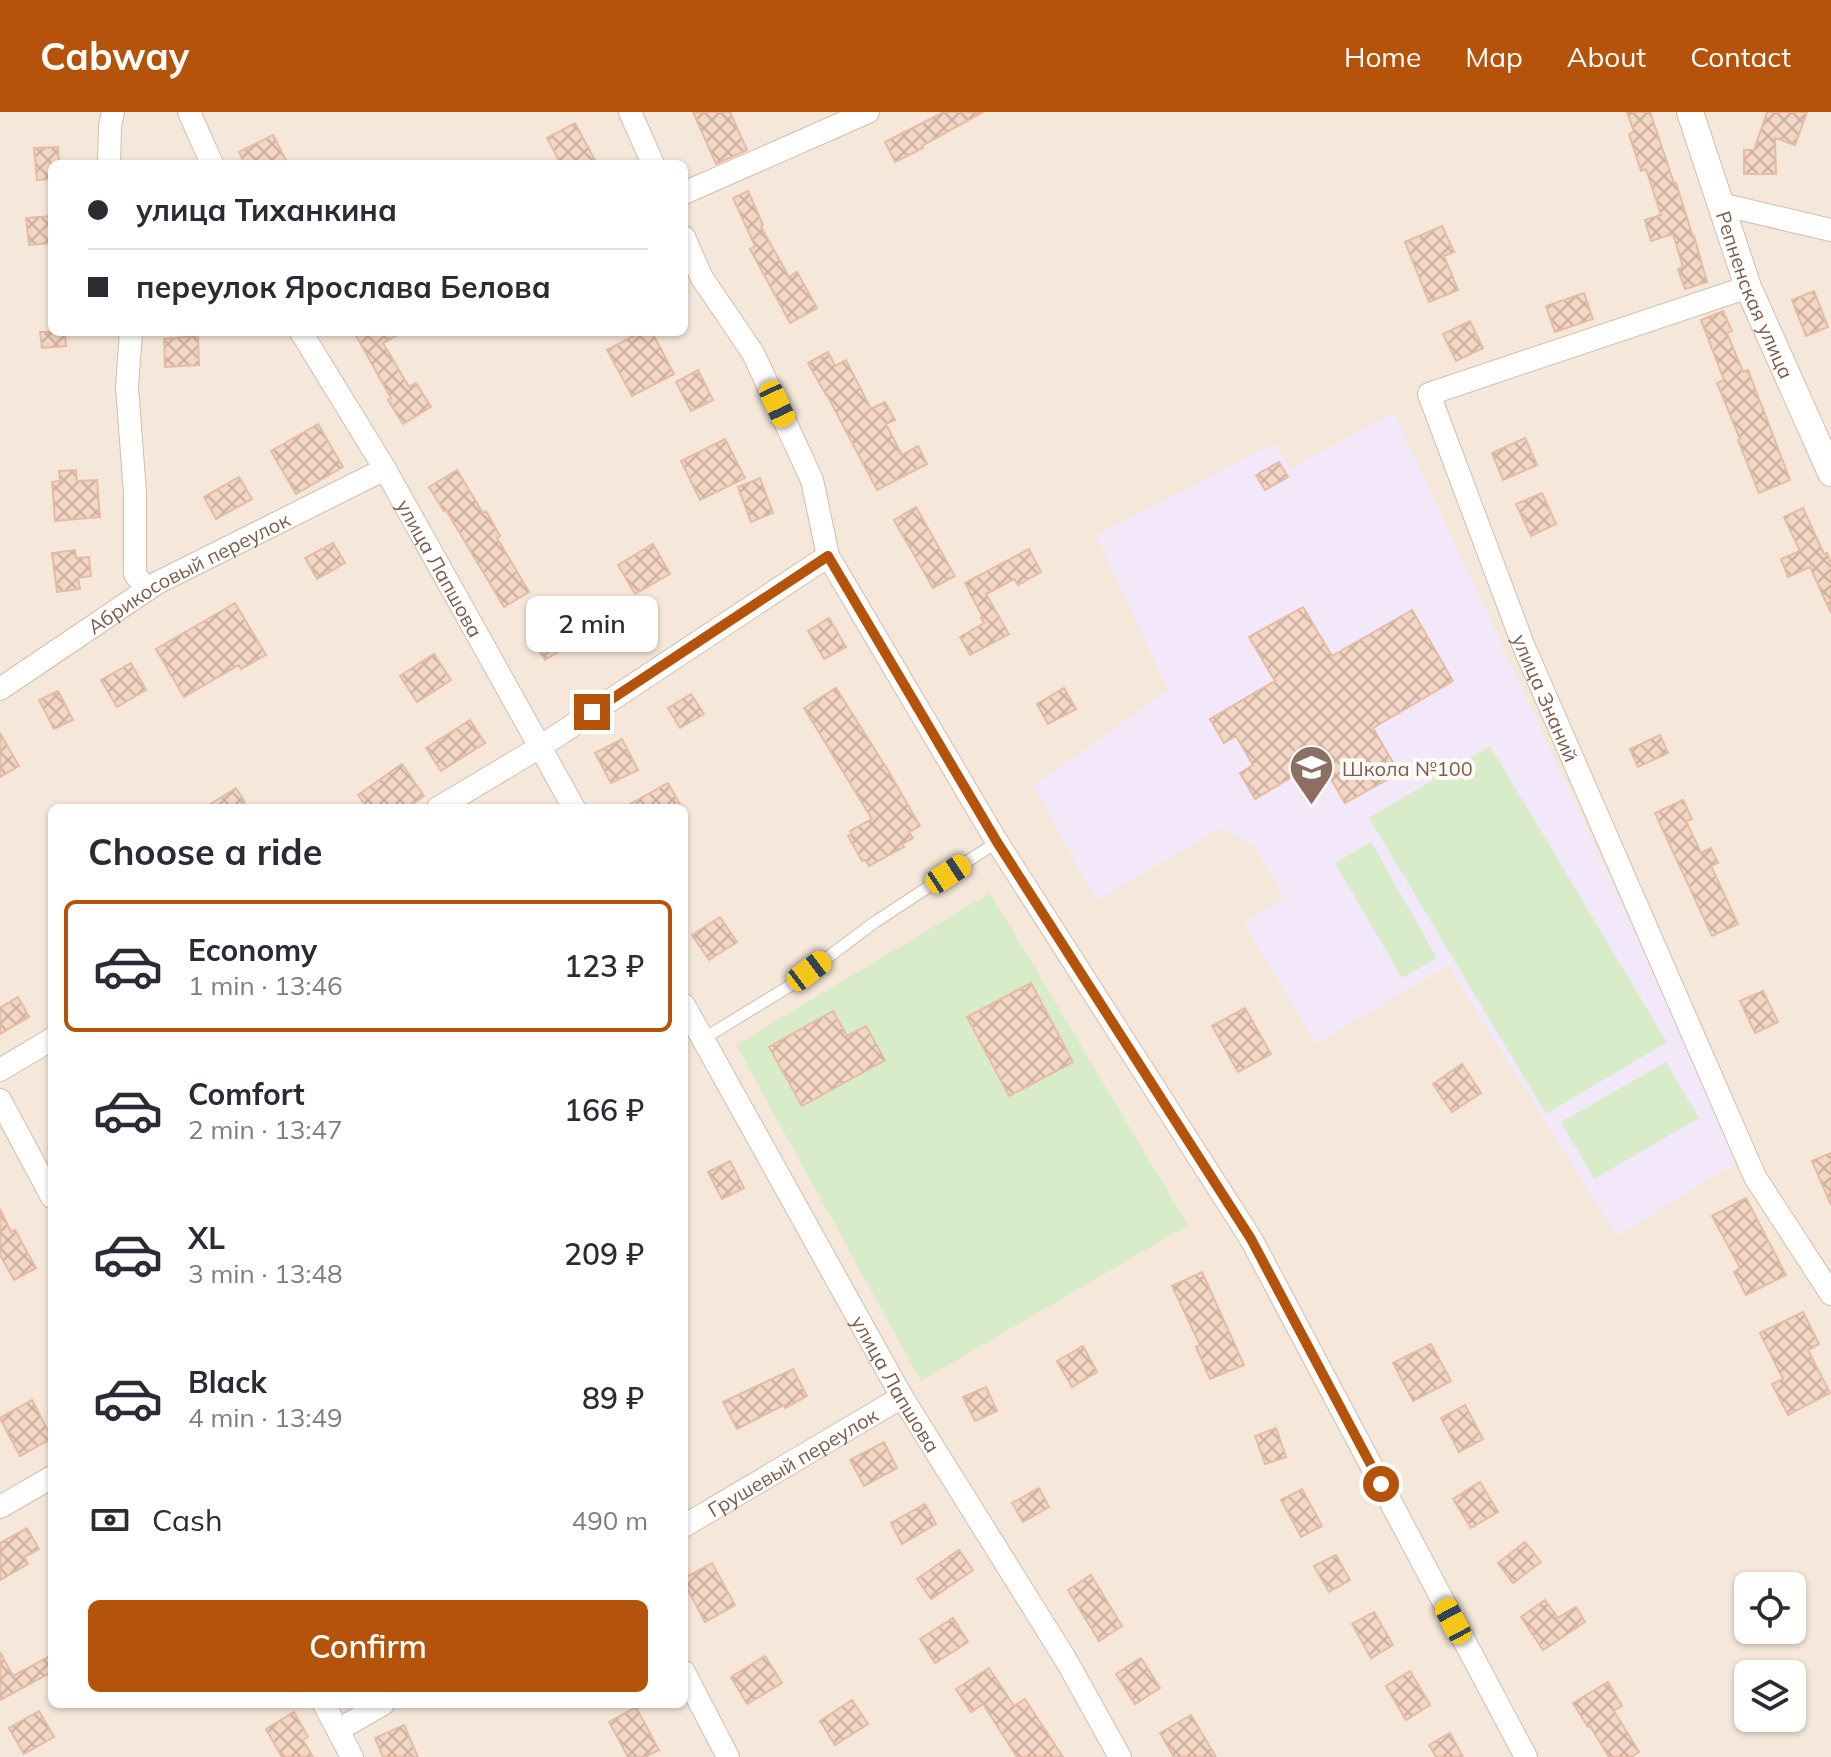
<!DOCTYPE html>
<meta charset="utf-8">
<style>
body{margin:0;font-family:Mulish,sans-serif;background:#f7f7f7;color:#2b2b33;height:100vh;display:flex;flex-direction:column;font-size:30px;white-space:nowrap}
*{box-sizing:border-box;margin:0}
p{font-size:26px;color:#7c7c81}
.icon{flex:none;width:44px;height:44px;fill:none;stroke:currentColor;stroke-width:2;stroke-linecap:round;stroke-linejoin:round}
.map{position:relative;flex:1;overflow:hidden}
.panel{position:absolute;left:48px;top:692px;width:640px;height:904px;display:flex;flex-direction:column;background:#fff;border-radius:12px;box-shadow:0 2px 6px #0004}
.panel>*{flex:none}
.top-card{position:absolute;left:48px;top:48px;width:640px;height:176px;border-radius:12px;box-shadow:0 2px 6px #0004;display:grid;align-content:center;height:176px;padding:0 40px;background:#fff}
.buttons{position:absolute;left:1734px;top:1460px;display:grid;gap:16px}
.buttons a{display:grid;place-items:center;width:72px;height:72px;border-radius:12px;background:#fff;box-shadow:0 2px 6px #0004;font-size:40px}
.end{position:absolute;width:36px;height:36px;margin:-18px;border:10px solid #b45309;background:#fff;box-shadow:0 0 0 4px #fff}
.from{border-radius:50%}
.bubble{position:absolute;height:56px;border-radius:12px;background:#fff;box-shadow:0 2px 6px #0004;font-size:26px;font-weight:600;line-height:56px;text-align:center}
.car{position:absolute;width:24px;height:48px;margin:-24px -12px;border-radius:10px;box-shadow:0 0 6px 2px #0007;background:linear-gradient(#f5c518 24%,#345 0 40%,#f5c518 0 76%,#345 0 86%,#f5c518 0)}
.top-card b{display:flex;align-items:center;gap:28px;height:76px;font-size:30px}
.top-card b+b{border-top:2px solid #e1e1e2}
.top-card i{width:20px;height:20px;background:#2b2b33}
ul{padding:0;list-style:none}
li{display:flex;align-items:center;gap:24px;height:132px;margin:0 16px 12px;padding:0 24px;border:4px solid transparent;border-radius:12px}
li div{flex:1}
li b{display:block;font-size:30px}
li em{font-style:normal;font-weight:600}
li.active{border-color:#b45309}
li>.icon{width:72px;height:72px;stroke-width:1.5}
h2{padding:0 40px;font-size:36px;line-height:96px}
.pay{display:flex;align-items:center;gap:20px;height:88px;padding:0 40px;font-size:30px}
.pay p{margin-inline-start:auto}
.action{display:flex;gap:16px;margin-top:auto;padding:16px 40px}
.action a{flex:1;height:92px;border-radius:12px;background:#b45309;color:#fff;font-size:32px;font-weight:600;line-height:92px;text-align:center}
header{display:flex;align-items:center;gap:48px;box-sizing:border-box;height:112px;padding:0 40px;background:#b45309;color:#fff}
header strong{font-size:38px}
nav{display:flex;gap:44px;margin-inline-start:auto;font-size:28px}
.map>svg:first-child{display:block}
.residential{fill:#f5e8da;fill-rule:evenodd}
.education{fill:#f3e8fa}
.garden{fill:#d8ecc9}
.building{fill:url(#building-cross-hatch);stroke:#e6bba3;stroke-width:2}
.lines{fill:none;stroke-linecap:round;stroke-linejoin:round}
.service-casing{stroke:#d1beb0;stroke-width:13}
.minor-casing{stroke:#d1beb0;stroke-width:24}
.tertiary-casing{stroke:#d1beb0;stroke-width:28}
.service{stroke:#fff;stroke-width:11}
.minor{stroke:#fff;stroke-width:22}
.tertiary{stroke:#fff;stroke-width:26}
.route{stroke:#b45309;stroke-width:10}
.labels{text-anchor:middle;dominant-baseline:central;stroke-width:8;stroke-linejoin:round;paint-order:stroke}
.street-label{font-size:20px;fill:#7a5c4d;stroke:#fffaf3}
.education-label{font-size:20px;fill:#785e54;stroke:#fffaf3;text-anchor:start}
</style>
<header>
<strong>Cabway</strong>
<nav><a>Home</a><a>Map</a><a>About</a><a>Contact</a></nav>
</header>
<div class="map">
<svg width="1831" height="1645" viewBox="0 0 1831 1645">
<defs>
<pattern id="building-cross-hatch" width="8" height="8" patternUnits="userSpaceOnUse" patternTransform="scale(2)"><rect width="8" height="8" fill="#f3d5c3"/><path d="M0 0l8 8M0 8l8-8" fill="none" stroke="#cab0a1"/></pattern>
</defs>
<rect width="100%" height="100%" fill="#fdf6ec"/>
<!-- residential -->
<path class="residential" d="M0,0H1831V1645H0ZM52,52H684V220H52ZM52,696H684V1592H52ZM1748,1474H1792V1518H1748ZM1748,1562H1792V1606H1748Z"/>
<!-- education -->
<path class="education" d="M1394,300L1740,1048L1617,1124L1448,854L1316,932L1244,811L1285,786L1254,734L1221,716L1096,789L1034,674L1168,578L1096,423L1275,331L1290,357Z"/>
<!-- garden -->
<path class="garden" d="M1490,634L1667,930L1546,1002L1369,706Z
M1371,730L1437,846L1402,866L1335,751Z
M990,781L1188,1113L921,1269L736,933Z
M1666,950L1699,1006L1594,1067L1561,1010Z"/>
<!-- building -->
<path class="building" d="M693,0H730L747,38L716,52Z
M944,0H983L922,34L923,36L895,50L885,30Z
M1627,0H1650L1674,71H1676L1693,125L1694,124L1707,170L1685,177L1678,157L1683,155L1673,122L1651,129L1645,108L1661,103L1646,57L1641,59L1629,22L1634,20Z
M1767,0H1807L1795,33L1775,26L1776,62H1744V38H1754Z
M575,11L597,52H561L547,26Z
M273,23L288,52H245L239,40Z
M58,35L59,52H52V67L37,68L34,36Z
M748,79L763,113L761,115L789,165L797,160L817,196L790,211L750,137L755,134L733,86Z
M52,104V131L29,133L26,106Z
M1442,114L1454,140L1444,144L1458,178L1429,190L1405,130Z
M1814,179L1828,215L1806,224L1792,188Z
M1584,181L1593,207L1555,220L1546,194Z
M1723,199L1732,219L1727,221L1743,260L1748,258L1790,368L1759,381L1738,328L1740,327L1717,271L1724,268L1701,208Z
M1470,209L1483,236L1456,249L1443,222Z
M40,220H65L66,234L42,236Z
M354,220H403L383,231L409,275L416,271L431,295L403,312L388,288L391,286Z
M641,220H652L674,262L632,284L607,238Z
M198,224L199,253L165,255L164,227Z
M828,240L835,254L846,248L871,297L885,290L895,308L886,312L902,343L918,334L927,352L877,378L827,283H826L808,251Z
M698,258L713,288L691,299L676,270Z
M318,312L343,355L296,382L271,339Z
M1525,326L1537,353L1503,368L1492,341Z
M725,327L745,366L700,388L681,349Z
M1279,350L1288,365L1265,378L1256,363Z
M76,358L77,369L97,368L100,405L55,409L52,370L60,369L59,359Z
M457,358L483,401L486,399L500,424L497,426L529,480L504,495L446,398L444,399L429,375Z
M239,365L252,387L216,407L204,385Z
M760,366L773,401L751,410L738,375Z
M1542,381L1556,412L1531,424L1516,392Z
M916,395L955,464L933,476L894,408Z
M1803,396L1824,442L1827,441L1831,451V501L1810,455L1788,465L1781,447L1800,439L1784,405Z
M333,431L345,451L317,467L305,446Z
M653,432L670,462L635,482L618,453Z
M1029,437L1041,460L1018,473L1014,467L986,482L1009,522L970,543L960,525L984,511L981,506H983L965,471Z
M75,438L76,446L89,445L91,464L78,466L80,477L57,480L52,441Z
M235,491L266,543L241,557L239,553L184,585L156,537Z
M1303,495L1332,544L1412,498L1453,569L1373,616L1399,661L1345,691L1320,648L1255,687L1240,661L1253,653L1236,624L1224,631L1210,607L1275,569L1249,525Z
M829,506L846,535L824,547L808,519Z
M561,508L574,530L545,548L531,526Z
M434,542L451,568L417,590L400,564Z
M131,551L146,578L117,595L101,568Z
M836,576L889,660L920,714L909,720L913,726L902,732L904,735L869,754L865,748L862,749L848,724L852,722L850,719L872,707L804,596Z
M1064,576L1076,597L1048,612L1037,592Z
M58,579L73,608L54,617L39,588Z
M691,582L704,602L680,616L668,596Z
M470,608L485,631L441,659L426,636Z
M0,621L19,654L0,665Z
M1660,623L1668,641L1638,655L1630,637Z
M622,627L638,658L611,671L595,641Z
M402,652L424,684L407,696H367L358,683Z
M668,671L682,696H623Z
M236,676L245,690L237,696H204Z
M1683,688L1692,707L1686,709L1701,741L1711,736L1718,751L1711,754L1738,812L1712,824L1655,701Z
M720,805L737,830L709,848L692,823Z
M1031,871L1073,950L1009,984L967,905Z
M1763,879L1778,910L1755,921L1740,889Z
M18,885L29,905L0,922V896Z
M1245,896L1271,942L1238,960L1212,914Z
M833,899L847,924L866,914L885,948L802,994L769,935Z
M1462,952L1481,981L1452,1000L1433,972Z
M1831,1041V1093L1812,1049Z
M730,1049L744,1076L722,1087L708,1060Z
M1746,1086L1786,1163L1746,1183L1734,1160L1740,1156L1712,1104Z
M0,1097L11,1120L15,1118L36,1156L14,1168L0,1143Z
M1202,1160L1244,1253L1210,1267L1196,1235L1200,1233L1172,1174Z
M1803,1200L1819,1232L1808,1238L1830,1281L1788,1303L1772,1272L1783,1267L1760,1221Z
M1431,1232L1451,1269L1413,1289L1393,1251Z
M1083,1234L1097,1260L1072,1275L1057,1249Z
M793,1257L807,1284L785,1296L784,1293L737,1317L723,1290Z
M986,1275L997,1299L975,1309L963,1285Z
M32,1288L52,1326L20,1344L0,1306Z
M1465,1293L1483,1327L1459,1340L1441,1306Z
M1276,1316L1286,1345L1265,1352L1255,1324Z
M884,1330L897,1356L864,1374L850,1348Z
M1480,1370L1498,1400L1471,1416L1453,1387Z
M1039,1376L1049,1395L1023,1410L1012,1391Z
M1302,1377L1322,1414L1301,1425L1281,1388Z
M925,1392L936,1412L902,1432L891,1411Z
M27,1416L39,1437L24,1445L28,1452L0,1468V1431Z
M1525,1430L1541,1450L1513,1471L1498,1451Z
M959,1438L973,1458L931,1487L917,1467Z
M1336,1443L1350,1468L1329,1480L1314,1454Z
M712,1451L735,1493L705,1510L684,1470V1466Z
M1091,1463L1122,1514L1099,1529L1068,1478Z
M1545,1488L1558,1506L1576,1495L1585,1510L1543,1538L1521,1505Z
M1374,1500L1393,1533L1371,1546L1352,1512Z
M953,1506L968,1530L935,1551L920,1527Z
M0,1540L13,1564L52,1543V1560L0,1588Z
M765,1544L782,1571L747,1592L731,1565Z
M1141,1546L1160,1576L1135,1592L1116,1562Z
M989,1556L1014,1594L1025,1587L1063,1645H1017L983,1592L971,1600L956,1577Z
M1410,1559L1430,1593L1406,1608L1386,1574Z
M1608,1570L1622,1594L1614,1599L1639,1640L1631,1645H1609L1590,1614L1588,1615L1573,1591Z
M852,1588L868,1612L835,1633L820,1609Z
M636,1595L659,1638L645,1645H628L609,1610Z
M39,1599L54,1625L24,1642L9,1616Z
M294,1600L308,1625L303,1628L313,1645H282L266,1617Z
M1191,1603L1216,1645H1174L1160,1621Z
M404,1613L418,1645H383L375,1626Z
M1450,1621L1463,1645H1436L1429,1633Z"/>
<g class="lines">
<defs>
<path id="service" d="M703,927L788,875L875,810L997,730"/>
<g id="minor">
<path d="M189,0L212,52"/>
<path d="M630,0L653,52"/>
<path d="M109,52L110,14L113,0"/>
<path d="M684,81L868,0"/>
<path d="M1720,92L1831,118"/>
<path d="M684,125L702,166L753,241L812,368L828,444L997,730L1251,1127L1526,1645"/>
<path id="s1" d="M1748,175L1429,282L1524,535L1755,1065L1831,1182"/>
<path d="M131,220L127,275L135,381V462L147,478"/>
<path id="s2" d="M301,220L385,357L574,696"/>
<path id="s3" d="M0,577L157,471L385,357"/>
<path d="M438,696L540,635L828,444"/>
<path id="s4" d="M684,893L902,1285L1066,1548L1120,1645"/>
<path d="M0,958L52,927"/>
<path d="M0,988L52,1085"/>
<path d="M0,1395L52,1365"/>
<path id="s5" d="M684,1414L902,1285"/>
<path d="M684,1560L728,1645"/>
<path d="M324,1592L352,1645"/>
<path d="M338,1618L383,1592"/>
</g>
<g id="tertiary">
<path id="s6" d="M1690,0L1748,175L1831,361"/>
</g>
</defs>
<!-- service casing -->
<use href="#service" class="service-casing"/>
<!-- minor casing -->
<use href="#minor" class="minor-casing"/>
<!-- tertiary casing -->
<use href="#tertiary" class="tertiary-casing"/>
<!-- service -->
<use href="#service" class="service"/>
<!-- minor -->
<use href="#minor" class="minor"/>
<!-- tertiary -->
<use href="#tertiary" class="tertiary"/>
</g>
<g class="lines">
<!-- route -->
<path class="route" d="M592,600L828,444L997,730L1251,1127L1381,1372"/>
</g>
<!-- icons -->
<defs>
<symbol id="school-pin" viewBox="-11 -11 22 30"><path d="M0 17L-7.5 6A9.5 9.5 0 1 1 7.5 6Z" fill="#8d6e63" stroke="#fffaf3"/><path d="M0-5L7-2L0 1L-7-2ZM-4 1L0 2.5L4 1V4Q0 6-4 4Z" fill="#fff"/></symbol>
</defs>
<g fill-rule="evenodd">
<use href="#school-pin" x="1286" y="630" width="51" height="69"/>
</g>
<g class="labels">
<!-- street labels -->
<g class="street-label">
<text stroke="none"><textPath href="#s6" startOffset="194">Репненская улица</textPath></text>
<text stroke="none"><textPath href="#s2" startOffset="274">улица Лапшова</textPath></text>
<text stroke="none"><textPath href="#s3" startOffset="222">Абрикосовый переулок</textPath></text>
<text stroke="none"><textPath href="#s1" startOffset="662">улица Знаний</textPath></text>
<text stroke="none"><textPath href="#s4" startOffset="434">улица Лапшова</textPath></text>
<text stroke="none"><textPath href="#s5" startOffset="126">Грушевый переулок</textPath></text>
</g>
<!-- education labels -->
<g class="education-label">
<text x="1342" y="656">Школа №100</text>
</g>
</g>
</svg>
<div class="buttons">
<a><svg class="icon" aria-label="locate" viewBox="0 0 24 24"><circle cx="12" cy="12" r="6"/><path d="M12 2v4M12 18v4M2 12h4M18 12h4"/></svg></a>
<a><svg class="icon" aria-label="layers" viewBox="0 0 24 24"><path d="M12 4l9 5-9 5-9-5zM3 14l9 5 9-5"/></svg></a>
</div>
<i class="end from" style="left:1381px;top:1372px"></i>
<i class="end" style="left:592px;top:600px"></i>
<div class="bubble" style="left:526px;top:484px;width:132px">2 min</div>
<i class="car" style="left:777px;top:292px;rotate:155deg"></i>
<i class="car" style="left:948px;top:762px;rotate:57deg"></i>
<i class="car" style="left:809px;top:859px;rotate:53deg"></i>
<i class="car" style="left:1453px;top:1509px;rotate:332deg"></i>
<div class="top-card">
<b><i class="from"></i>улица Тиханкина</b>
<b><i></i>переулок Ярослава Белова</b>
</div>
<section class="panel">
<h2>Choose a ride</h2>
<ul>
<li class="active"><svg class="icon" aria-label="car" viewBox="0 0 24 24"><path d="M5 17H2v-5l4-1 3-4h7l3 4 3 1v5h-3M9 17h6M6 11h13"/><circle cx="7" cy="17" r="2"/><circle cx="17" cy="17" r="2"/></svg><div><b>Economy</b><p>1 min · 13:46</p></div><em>123 ₽</em></li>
<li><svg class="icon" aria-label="car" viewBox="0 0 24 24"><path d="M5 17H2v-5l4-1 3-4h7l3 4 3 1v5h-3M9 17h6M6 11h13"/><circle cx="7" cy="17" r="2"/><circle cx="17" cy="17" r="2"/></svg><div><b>Comfort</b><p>2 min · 13:47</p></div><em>166 ₽</em></li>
<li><svg class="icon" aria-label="car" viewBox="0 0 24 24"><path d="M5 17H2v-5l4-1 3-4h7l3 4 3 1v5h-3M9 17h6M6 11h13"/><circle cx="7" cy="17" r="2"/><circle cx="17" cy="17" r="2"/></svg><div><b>XL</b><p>3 min · 13:48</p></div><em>209 ₽</em></li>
<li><svg class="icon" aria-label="car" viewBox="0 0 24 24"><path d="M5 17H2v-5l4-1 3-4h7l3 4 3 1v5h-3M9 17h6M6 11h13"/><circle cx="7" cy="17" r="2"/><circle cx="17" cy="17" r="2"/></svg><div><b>Black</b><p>4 min · 13:49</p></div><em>89 ₽</em></li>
</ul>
<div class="pay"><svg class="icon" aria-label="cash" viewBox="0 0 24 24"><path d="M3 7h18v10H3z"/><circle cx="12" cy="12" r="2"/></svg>Cash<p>490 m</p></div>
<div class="action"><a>Confirm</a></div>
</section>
</div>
